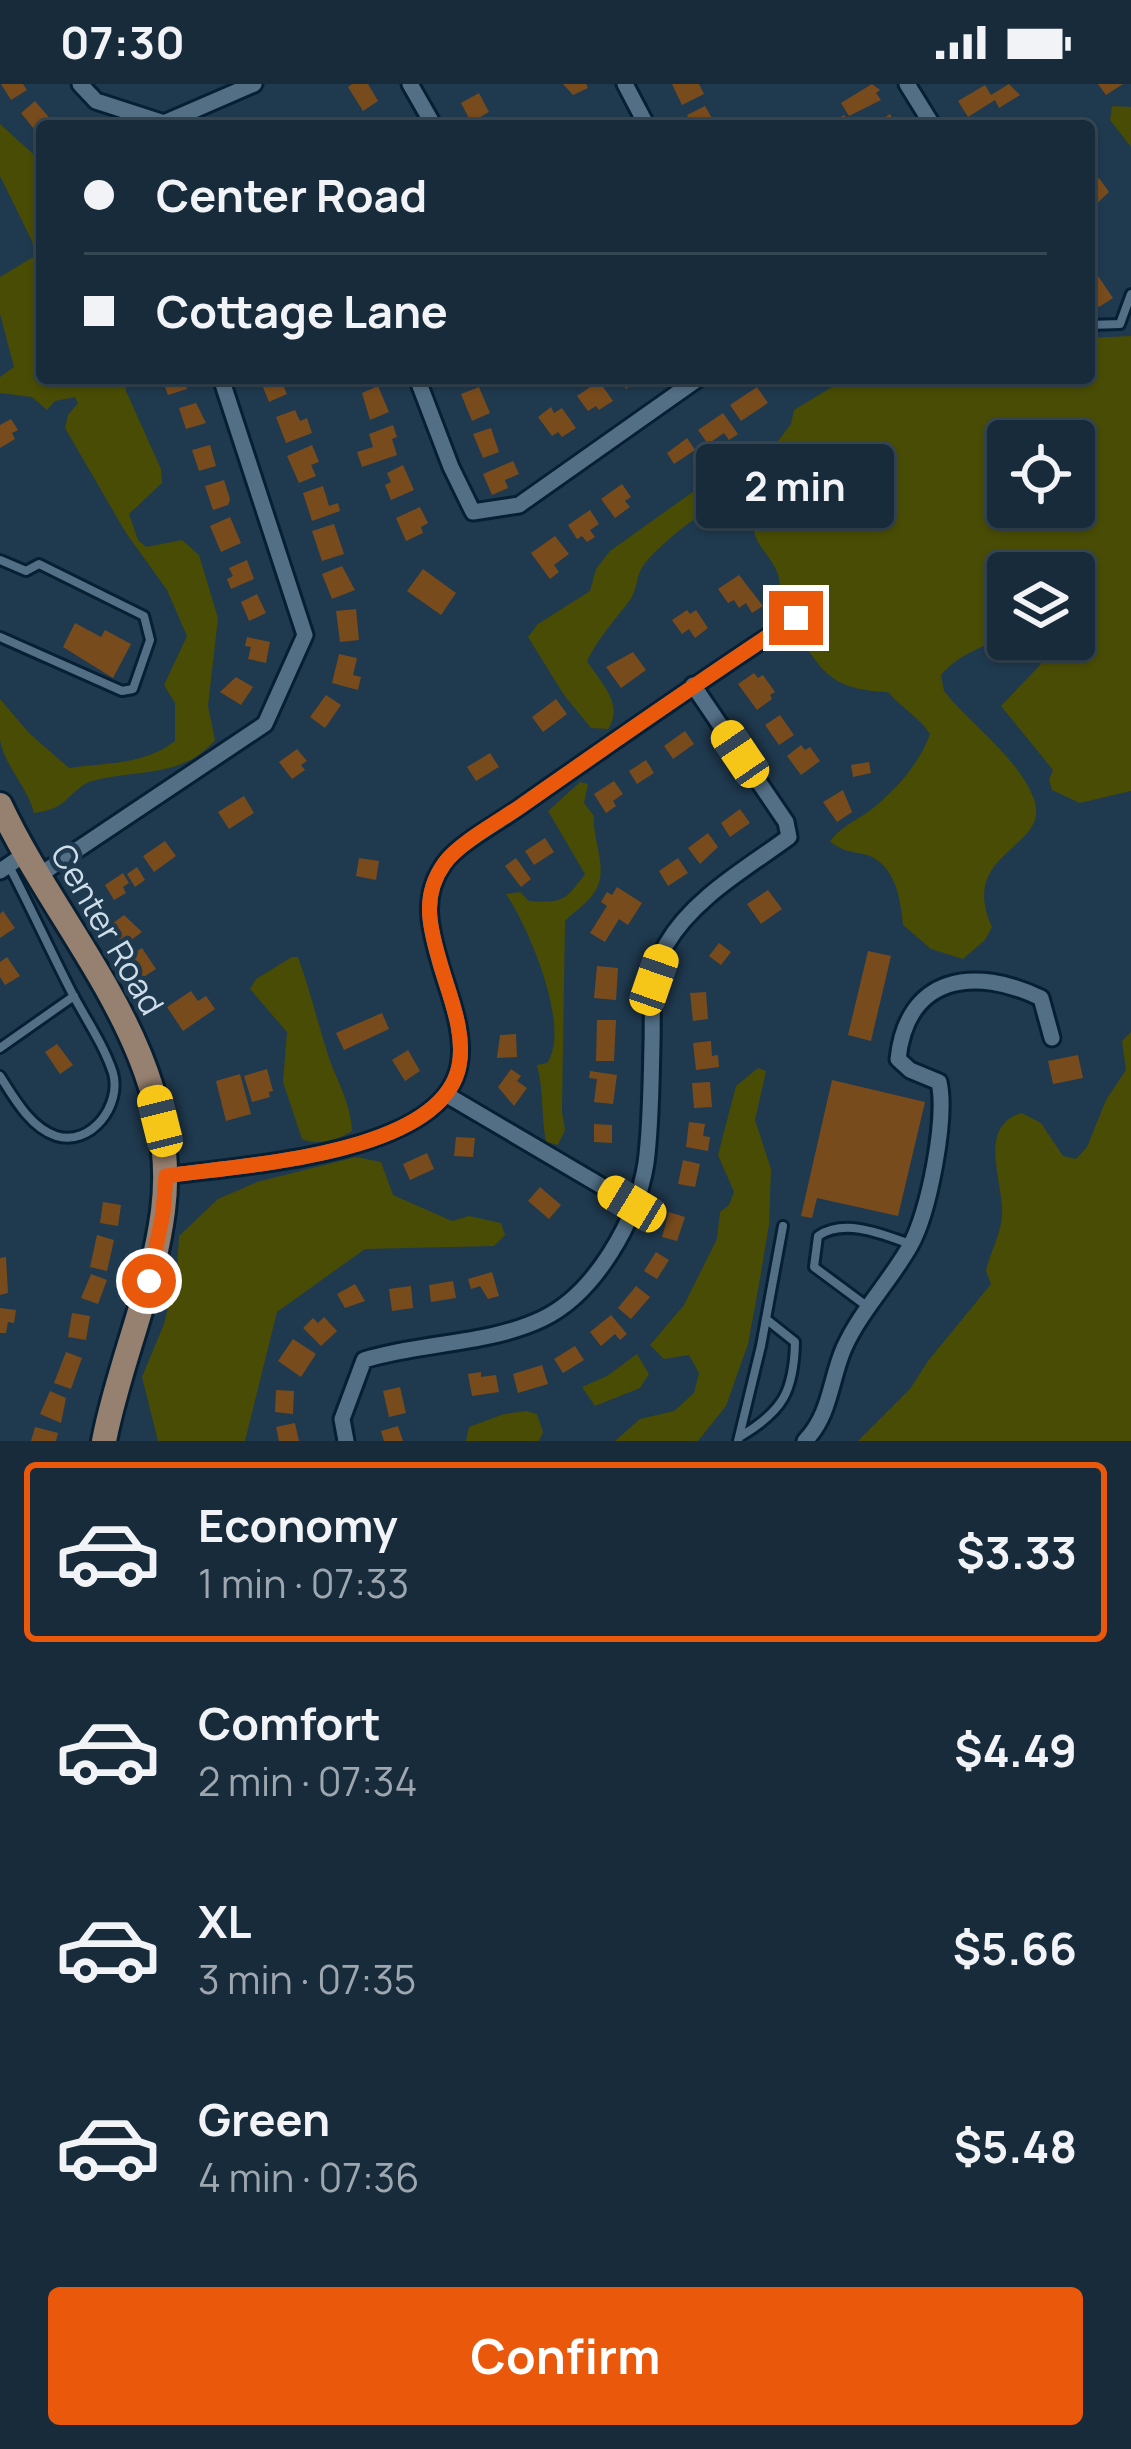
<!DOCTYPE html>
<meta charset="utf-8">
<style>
body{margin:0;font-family:Manrope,sans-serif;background:#203342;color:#f1f3f6;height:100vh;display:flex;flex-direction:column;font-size:45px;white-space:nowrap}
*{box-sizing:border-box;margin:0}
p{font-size:39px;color:#9ea7af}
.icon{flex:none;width:66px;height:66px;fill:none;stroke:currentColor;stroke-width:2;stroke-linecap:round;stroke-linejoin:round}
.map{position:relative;height:1357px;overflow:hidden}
.panel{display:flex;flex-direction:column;background:#172b3a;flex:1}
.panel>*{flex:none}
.banner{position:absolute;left:36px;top:36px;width:1059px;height:264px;border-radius:12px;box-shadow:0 3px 9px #0004,0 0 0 3px #364754;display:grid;align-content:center;height:264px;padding:0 48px;background:#172b3a}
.fabs{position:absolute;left:987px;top:336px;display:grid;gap:24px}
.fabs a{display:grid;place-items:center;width:108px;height:108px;border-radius:12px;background:#172b3a;box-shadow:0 3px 9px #0004,0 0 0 3px #364754;font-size:60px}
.end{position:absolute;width:54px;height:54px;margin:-27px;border:15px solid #ea580c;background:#fff;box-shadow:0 0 0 6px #fff}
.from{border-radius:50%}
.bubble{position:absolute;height:84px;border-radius:12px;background:#172b3a;box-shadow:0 3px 9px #0004,0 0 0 3px #364754;font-size:39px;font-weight:700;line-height:84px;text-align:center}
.car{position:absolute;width:36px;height:72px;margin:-36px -18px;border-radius:15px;box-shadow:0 0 9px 3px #0007;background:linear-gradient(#f5c518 24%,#345 0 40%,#f5c518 0 76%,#345 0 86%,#f5c518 0)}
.banner b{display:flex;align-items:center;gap:42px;height:114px;font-size:45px}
.banner b+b{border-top:3px solid #364754}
.banner i{width:30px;height:30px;background:#f1f3f6}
ul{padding:21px 0 0;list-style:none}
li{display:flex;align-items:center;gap:36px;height:180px;margin:0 24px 18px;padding:0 24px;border:6px solid transparent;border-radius:12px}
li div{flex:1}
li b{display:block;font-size:45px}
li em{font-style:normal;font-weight:700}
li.selected{border-color:#ea580c}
li>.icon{width:108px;height:108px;stroke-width:1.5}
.primary-button{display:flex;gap:24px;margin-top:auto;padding:24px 48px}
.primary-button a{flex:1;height:138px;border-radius:12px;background:#ea580c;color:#fff;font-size:48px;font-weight:700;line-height:138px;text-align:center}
.status{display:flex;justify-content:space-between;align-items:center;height:84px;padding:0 60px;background:#172b3a;direction:ltr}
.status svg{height:33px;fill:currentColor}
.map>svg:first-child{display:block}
.green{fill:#494c05;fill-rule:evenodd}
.building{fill:#784b1c}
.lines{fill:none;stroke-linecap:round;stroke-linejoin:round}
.service-casing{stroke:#061f33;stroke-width:14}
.minor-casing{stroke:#061f33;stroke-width:21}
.primary-casing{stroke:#061f33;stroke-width:30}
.service{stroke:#536f86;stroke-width:8}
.minor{stroke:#536f86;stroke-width:15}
.primary{stroke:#96806f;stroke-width:24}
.route{stroke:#ea580c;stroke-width:15}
.labels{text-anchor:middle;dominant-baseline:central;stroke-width:9;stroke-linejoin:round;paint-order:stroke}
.street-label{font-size:33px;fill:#ceddea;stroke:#1f394e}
</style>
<div class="status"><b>07:30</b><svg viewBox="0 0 49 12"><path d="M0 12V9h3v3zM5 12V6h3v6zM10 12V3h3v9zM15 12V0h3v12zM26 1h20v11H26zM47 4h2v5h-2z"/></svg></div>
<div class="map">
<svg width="1131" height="1357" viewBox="0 0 1131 1357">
<rect width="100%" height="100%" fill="#1f394e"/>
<!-- green -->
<path class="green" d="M1112,22L1131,23V63L1110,36Z
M0,40L42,78V294H124L126,307L161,385L162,399L129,430L138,456L146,463L182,456L199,471L218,534L208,622L215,656C181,696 134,684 89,698C66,710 68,725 34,729C27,702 5,683 0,656C0,643 0,627 0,615L29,649L69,684C107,678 142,682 175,657V619L164,601L187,552L167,506L126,449L65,344L68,331L78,319L75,313L55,317L47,326L32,313L0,309V293L14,283L0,230V193L35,172L32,157L0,92Z
M1131,252V707L1080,719L1052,706L1049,696L1053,686L1001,622L1041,580V555H1074V489H1008V551C982,564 960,569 941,591L944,607C972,642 1018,673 1034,715C1052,765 957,766 992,843L985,856L963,875L931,865L903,841C901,816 895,780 867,771C852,767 842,768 830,757C843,740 861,735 877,721C899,702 920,678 930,650C920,634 901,623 888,608C837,606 823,593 798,549L805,533L780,505C781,473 749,465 754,434C749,428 742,419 733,417C713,415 654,465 643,482C636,492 637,507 630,516C614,537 599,553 587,577C600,598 625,620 608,645L591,644L564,611L528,553L538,540L590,507L596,485L610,467L749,368L778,357L791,340L794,326L847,294H1089V254ZM1008,357H1074V423H1008Z
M580,698L588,700L584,719L594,732C592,757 610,786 594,809C587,819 574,828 565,837L562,1028L565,1046L558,1061L546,1058C541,1032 544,1008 537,981L547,979C572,944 528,842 506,810L520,808L529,817C563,819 565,817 585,790L548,727Z
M292,873H298C310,906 318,940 329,974C338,999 351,1020 352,1047C338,1056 318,1062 302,1055L283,998L287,948L250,905L256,895Z
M1131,948V1357H858L910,1305L928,1277L991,1200L986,1187C990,1168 1001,1151 1002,1131C1004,1098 976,1042 1022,1029L1041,1039L1063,1072L1076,1075L1087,1063L1106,1016L1126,986L1122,957Z
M758,984L766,987L755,1036L771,1085L769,1141L758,1206L748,1260L726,1322L698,1357H615L640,1335L674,1327L694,1309L699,1289L689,1271L664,1275L650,1261L684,1221L717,1155L720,1128L729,1121L734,1108L718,1071L736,1002Z
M356,1073L381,1078L393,1111L452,1137L469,1132L501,1139L505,1151L494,1162L365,1165L277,1228L245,1357H158L142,1293L164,1240L177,1186L179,1152L218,1115L257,1098Z
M637,1270L649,1290L640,1304L595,1322L582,1303L607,1292Z
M526,1327L537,1330L543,1348L539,1357H466L469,1343L504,1330Z"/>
<!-- building -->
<path class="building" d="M1,0H23L27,6L11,16Z
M352,0H368L378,17L363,27L348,3Z
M563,0H586L588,4L573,11Z
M672,0H699L704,10L682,21Z
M872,0L880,6L876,9L881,16L849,32L841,19Z
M1009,0L1020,11L999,24L995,16L968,33L958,17L985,1L991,11Z
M1098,0H1123L1106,11Z
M479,9L489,28L471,38L461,19Z
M35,17L53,38L42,42L38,50L21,29Z
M705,22L713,36L718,33L723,42H693L687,31Z
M890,30L897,42H872Z
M844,31L851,42H826Z
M1099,94L1109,108L1089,127V101Z
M1098,192L1113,214L1099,223L1089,208V198Z
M169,294H184L187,305L168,311L165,303L171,301Z
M271,294H280L287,310L269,318L261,298Z
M618,294H642L626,305Z
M599,297L613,317L599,326L596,322L588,327L577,312Z
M378,302L389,328L370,336L362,309Z
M479,303L490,329L472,337L461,310Z
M757,303L768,319L741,337L730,321Z
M196,319L206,339L186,345L179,324Z
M551,323L554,329L562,324L576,344L562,353L558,348L552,352L538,333Z
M295,326L300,337L307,334L312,349L286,359L276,333Z
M723,329L738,350L729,356L724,349L708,360L698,346Z
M11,335L18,346L12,349L15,355L0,364V341Z
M393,341L397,353L392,355L397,371L362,383L357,368L373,363L369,350Z
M491,344L499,368L483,374L473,350Z
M687,354L695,366L674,380L667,369Z
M210,361L216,382L199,387L192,366Z
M312,361L319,378L311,381L316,392L299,399L287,372Z
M513,377L519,390L505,396L508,404L492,411L483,390Z
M403,381L414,406L391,416L385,401L391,398L387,389Z
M224,396L230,415L228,421L213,426L205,402Z
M622,400L631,413L625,417L630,423L615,434L601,415Z
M323,402L329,422L338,419L340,427L312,437L303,409Z
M420,423L428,439L421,443L423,449L406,457L396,434Z
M590,426L599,440L590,446L595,453L587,458L582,452L577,455L568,441Z
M230,433L241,459L221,468L210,442Z
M334,440L344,470L322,477L312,447Z
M555,452L569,470L554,481L559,488L550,495L531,469Z
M247,476L254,495L231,505L227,495L233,492L229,484Z
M342,482L355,506L332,515L322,490Z
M423,485L456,509L441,531L407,507Z
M739,491L763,522L752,529L746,519L739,524L734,516L728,519L718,505Z
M257,510L266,529L249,537L241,518Z
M356,525L359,556L340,558L336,527Z
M687,526L690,530L696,526L708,544L695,554L689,545L682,550L672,536Z
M75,539L101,553L105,546L131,560L113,594L63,563Z
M247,553L270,558L266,579L248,575L251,563L245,562Z
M633,568L646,586L621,604L606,583Z
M339,570L357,574L353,591L361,593L358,606L332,599Z
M754,589L758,594L763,591L775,608L770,611L772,615L757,626L738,600Z
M236,593L253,603L241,621L220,608Z
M326,611L341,621L325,644L310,633Z
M556,615L567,630L543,648L532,633Z
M780,631L794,651L779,661L765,641Z
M685,647L694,660L673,675L664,662Z
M801,661L805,666L810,663L820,677L801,691L787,672Z
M297,665L307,677L301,681L305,686L292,695L279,678Z
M490,669L499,683L476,697L467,683Z
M646,676L654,689L637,700L629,687Z
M869,678L871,689L853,693L851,681Z
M614,697L623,710L613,717L616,722L606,729L594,710Z
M843,706L852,728L837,738L823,718Z
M244,712L254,729L229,745L218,728Z
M740,725L750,739L730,753L721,739Z
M708,749L718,763L700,780L688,764Z
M545,754L554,768L534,781L525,767Z
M165,757L176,772L154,788L143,772Z
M359,774L379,777L376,796L356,792Z
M516,774L531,795L521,803L505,782Z
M678,774L688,789L668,802L659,787Z
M137,783L145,796L135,803L127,790Z
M123,789L129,799L123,803L126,809L114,816L105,801Z
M617,803L642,819L628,841L619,835L605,858L590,849L607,822L601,818L607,808L612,811Z
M768,806L782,825L761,840L747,820Z
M3,827L15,844L0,854V830Z
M124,831L142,848L123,862L109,842Z
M719,859L731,868L721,881L709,872Z
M142,864L156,885L142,894L128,873Z
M868,867L891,872L871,957L848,951Z
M7,873L20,892L5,901L0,893V878Z
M597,882L618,884L616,916L594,914Z
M191,907L198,917L206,912L215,925L183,947L167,923Z
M706,908L708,935L693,937L690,909Z
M382,929L389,945L344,966L336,949Z
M597,936H616L614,977H596Z
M516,950L517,973L497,974L500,951Z
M711,957L712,972L718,971L719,983L696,986L693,959Z
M57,960L73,981L60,990L45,968Z
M408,966L420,987L405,997L392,976Z
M1078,971L1083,994L1053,1000L1048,977Z
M267,985L273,1007L269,1008L270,1013L252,1018L244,992Z
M511,985L521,992L517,997L527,1004L514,1022L498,1003Z
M590,987L617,991L613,1020L594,1018L597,995L589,994Z
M240,990L251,1030L226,1037L216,997Z
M832,996L925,1018L898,1132L817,1114L812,1134L801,1132Z
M710,998L712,1023L694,1024L692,999Z
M689,1038L705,1040L703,1052L710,1053L708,1067L686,1063Z
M594,1040L612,1041V1059L594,1058Z
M456,1053L475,1054L473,1073L454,1072Z
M427,1069L434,1085L410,1096L403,1080Z
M683,1076L700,1080L695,1103L678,1100Z
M540,1103L561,1121L549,1135L528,1117Z
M103,1118L121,1121L118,1142L100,1139Z
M669,1128L685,1133L677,1157L662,1153Z
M97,1151L114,1156L107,1187L90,1183Z
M656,1168L669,1176L657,1195L644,1187Z
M6,1173L8,1209L0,1211V1174Z
M492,1188L499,1212L488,1215L480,1202L471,1205L468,1195Z
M91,1190L107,1196L98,1220L81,1214Z
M453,1197L456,1214L431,1218L429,1201Z
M355,1200L365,1217L345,1224L337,1210Z
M411,1202L413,1224L392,1227L389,1205Z
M636,1202L650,1213L631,1235L618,1224Z
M0,1224L16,1226L14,1239L8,1238L6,1249H0Z
M72,1229L90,1232L86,1256L68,1253Z
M611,1231L627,1250L620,1256L615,1250L601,1262L590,1248Z
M324,1233L337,1247L321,1262L303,1244L313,1234L318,1239Z
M293,1255L316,1270L301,1293L278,1277Z
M575,1262L584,1276L563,1289L554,1275Z
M66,1268L82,1274L71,1305L54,1299Z
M542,1281L548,1300L518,1309L513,1290Z
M481,1288V1293L496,1291L499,1308L472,1312L468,1290Z
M400,1303L406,1329L389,1333L383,1307Z
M276,1306L294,1307L293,1330L275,1328Z
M50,1307L66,1314L61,1339L40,1330Z
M295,1339L299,1357H279L276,1343Z
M398,1342L403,1357H384L381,1347Z
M35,1343L58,1349L56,1357H31Z"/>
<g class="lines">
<defs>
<path id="service" d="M1089,241L1120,240L1131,210
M0,476L26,487L39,480L144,532L150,556L133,605L122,607L0,553
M0,964L74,912
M0,992C14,1014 30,1043 56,1052C91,1063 122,1021 113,989C103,959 85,934 71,907C50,866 31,824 9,782
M868,1223L814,1183L818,1152C845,1134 882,1150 910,1160
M741,1352C783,1327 794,1307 795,1258L766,1235
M738,1357L761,1262L783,1142"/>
<path id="minor" d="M80,0L96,17L164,39L254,0
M410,0L434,42
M625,0L647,42
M907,0L933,42
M417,294L451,383L473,428L519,421L699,294
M0,787L25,770
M38,792L265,640L305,551L221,294
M447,1011L632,1120
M166,1092C239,1081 441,1072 459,982C466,948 448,909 439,876C429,841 422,811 444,780C458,759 503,736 524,720C614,657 704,594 796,534
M346,1357L342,1335L364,1276C422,1258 487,1261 542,1235C595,1210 637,1136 646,1079C651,1041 651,999 652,960C653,928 649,890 666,861C693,814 747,784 789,753L786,738L693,601
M805,1357C831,1330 830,1296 844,1264C860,1228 891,1196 910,1162C929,1129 947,1034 939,998L910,986L898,975C907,891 975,882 1041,914L1052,954"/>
<path id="primary" d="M0,721C62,853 183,969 163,1127C153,1206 119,1279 104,1357"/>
</defs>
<!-- service casing -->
<use href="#service" class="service-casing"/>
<!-- minor casing -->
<use href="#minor" class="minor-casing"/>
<!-- primary casing -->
<use href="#primary" class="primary-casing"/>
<!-- service -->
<use href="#service" class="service"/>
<!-- minor -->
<use href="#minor" class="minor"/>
<!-- primary -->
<use href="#primary" class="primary"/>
</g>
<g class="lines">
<!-- route -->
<path class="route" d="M149,1197L163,1129L166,1092C239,1081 441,1072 459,982C466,947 448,909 439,875C429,841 422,811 444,780C458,759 503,735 524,720C614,657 704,594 796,534"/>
</g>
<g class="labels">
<!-- street labels -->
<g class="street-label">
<text transform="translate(108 845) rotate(60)">Center Road</text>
</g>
</g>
</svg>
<div class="fabs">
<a><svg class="icon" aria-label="locate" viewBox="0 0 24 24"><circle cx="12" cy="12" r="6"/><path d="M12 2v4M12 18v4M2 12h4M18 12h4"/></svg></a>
<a><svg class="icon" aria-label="layers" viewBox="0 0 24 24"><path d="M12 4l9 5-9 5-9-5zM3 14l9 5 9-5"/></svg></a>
</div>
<i class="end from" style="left:149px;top:1197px"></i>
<i class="end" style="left:796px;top:534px"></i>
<div class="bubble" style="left:696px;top:360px;width:198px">2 min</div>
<i class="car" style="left:740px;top:670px;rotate:326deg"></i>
<i class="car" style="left:654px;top:896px;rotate:19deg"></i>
<i class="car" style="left:160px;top:1037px;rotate:346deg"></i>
<i class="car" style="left:632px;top:1120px;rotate:301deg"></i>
<div class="banner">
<b><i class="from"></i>Center Road</b>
<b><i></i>Cottage Lane</b>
</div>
</div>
<section class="panel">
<ul>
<li class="selected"><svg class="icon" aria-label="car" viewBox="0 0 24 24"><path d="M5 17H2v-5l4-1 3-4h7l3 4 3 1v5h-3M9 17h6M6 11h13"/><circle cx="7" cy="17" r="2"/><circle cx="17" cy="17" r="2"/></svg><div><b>Economy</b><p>1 min · 07:33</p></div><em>$3.33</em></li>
<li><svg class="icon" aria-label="car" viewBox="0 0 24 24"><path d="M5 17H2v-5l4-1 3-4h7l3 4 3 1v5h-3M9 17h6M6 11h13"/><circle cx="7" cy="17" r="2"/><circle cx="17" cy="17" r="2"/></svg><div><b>Comfort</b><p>2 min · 07:34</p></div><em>$4.49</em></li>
<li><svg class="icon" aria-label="car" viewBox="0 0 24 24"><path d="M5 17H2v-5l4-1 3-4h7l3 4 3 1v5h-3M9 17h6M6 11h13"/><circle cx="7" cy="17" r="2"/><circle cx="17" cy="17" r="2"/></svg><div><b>XL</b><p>3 min · 07:35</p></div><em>$5.66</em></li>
<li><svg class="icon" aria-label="car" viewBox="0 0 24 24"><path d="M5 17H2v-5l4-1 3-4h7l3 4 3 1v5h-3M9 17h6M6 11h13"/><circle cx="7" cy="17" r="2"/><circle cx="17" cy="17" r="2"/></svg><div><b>Green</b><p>4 min · 07:36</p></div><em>$5.48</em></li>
</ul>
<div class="primary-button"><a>Confirm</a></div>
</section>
